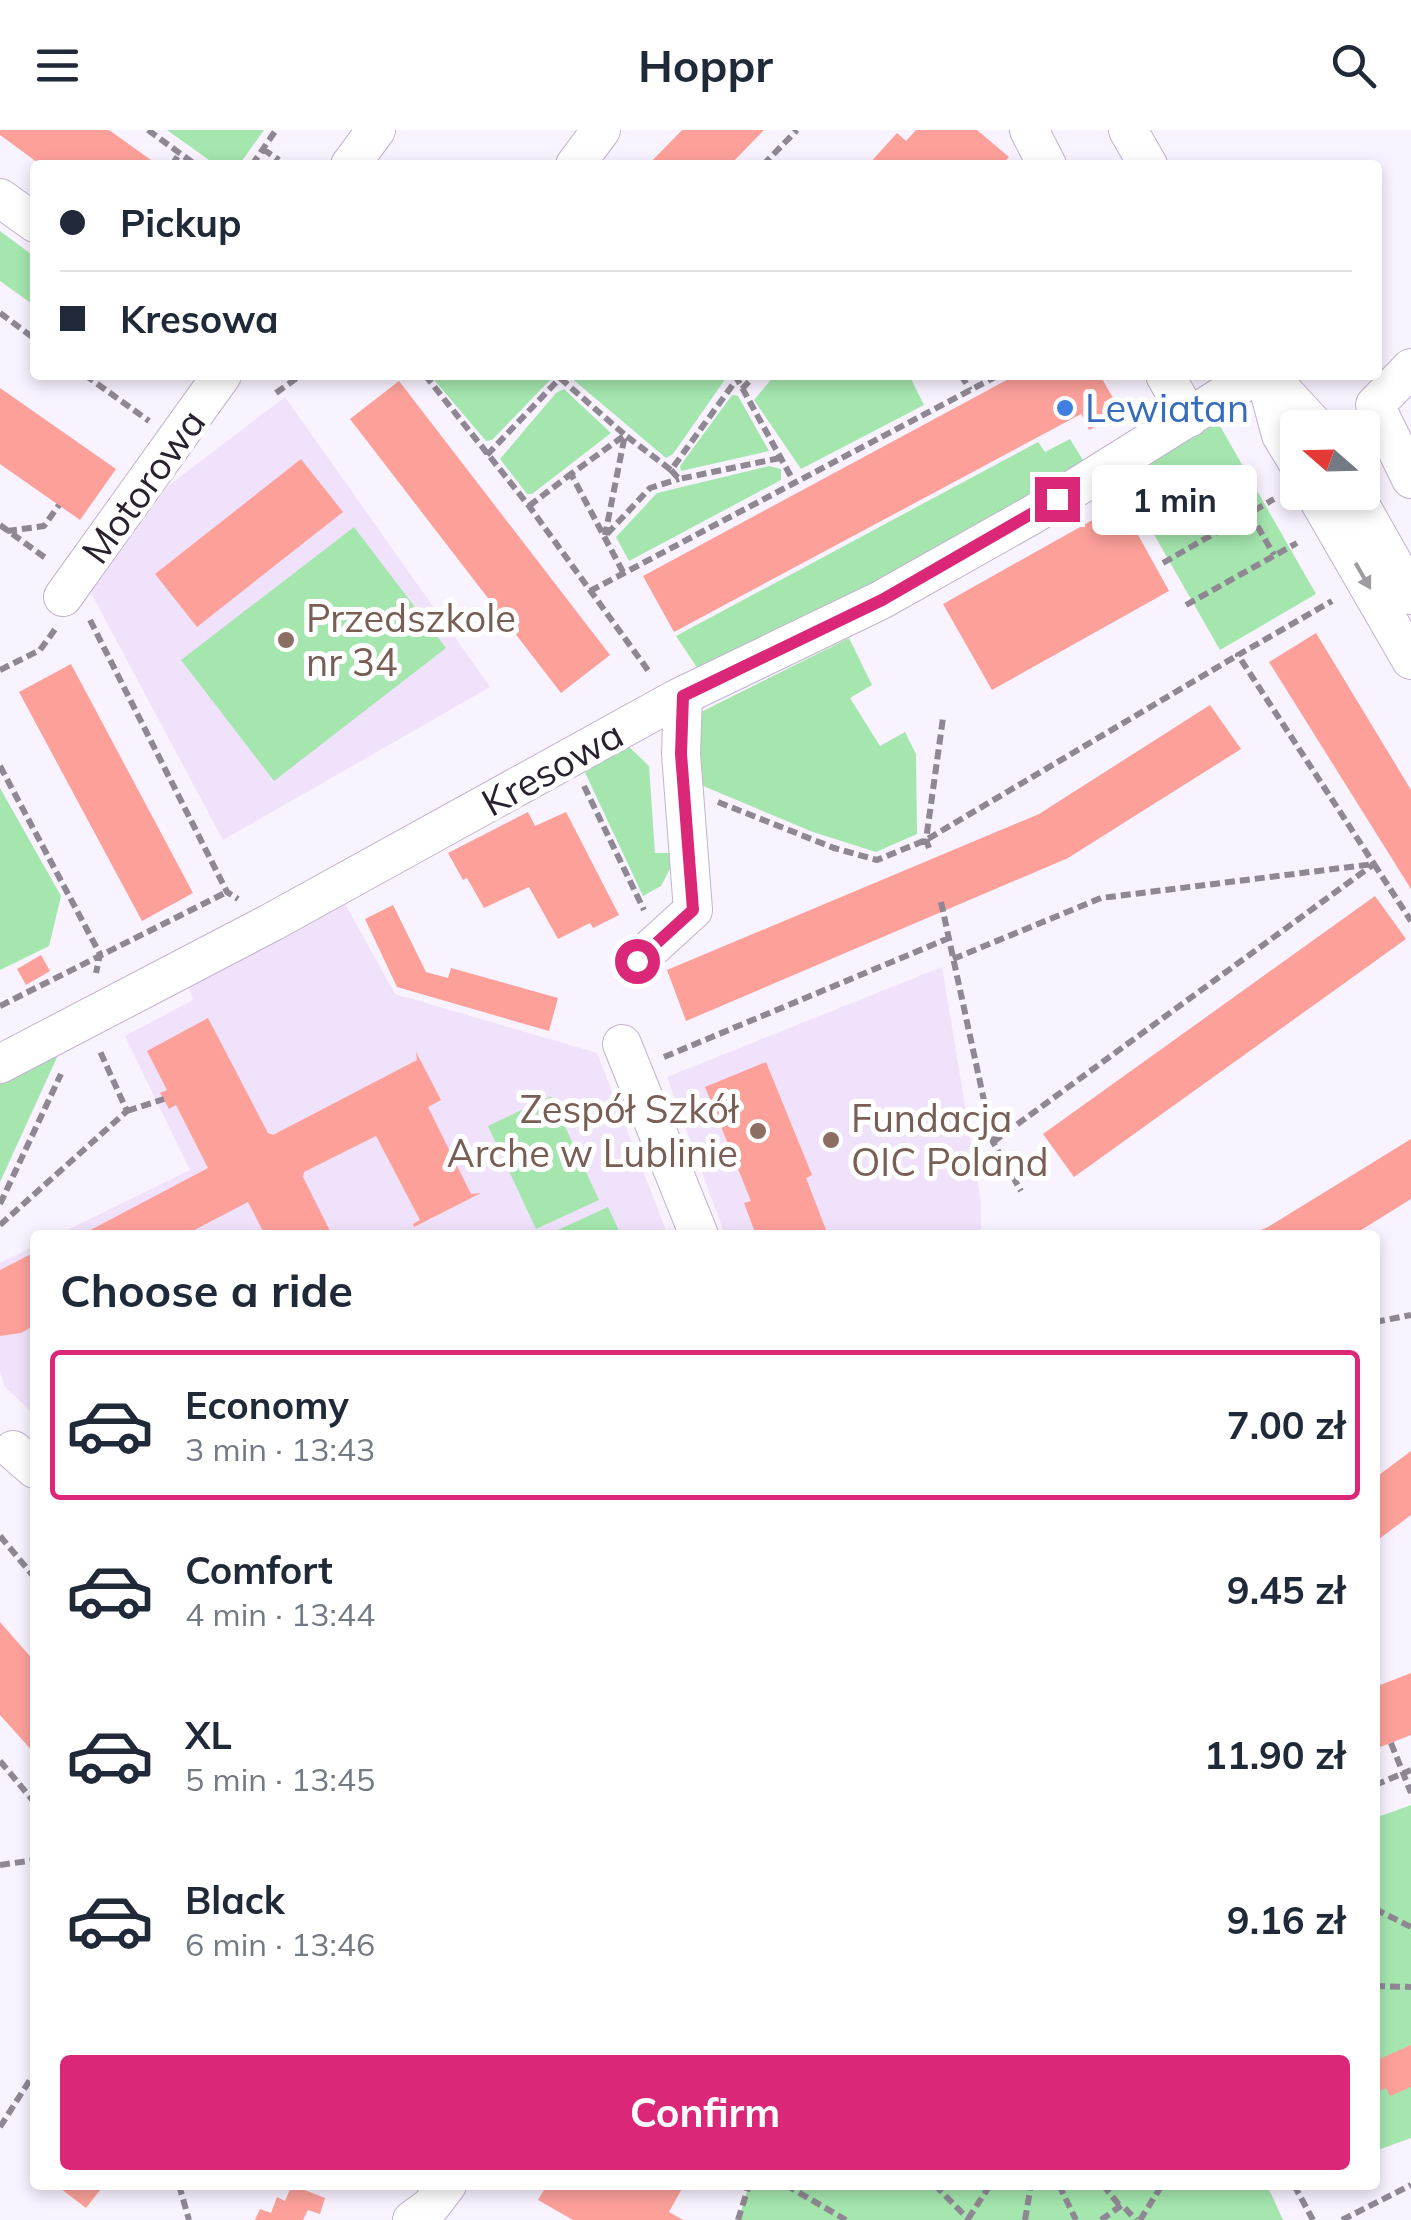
<!DOCTYPE html>
<meta charset="utf-8">
<style>
body{margin:0;font-family:Mulish,sans-serif;background:#f6f6f7;color:#1f2937;height:100vh;display:flex;flex-direction:column;font-size:38px;white-space:nowrap}
*{box-sizing:border-box;margin:0}
p{font-size:32px;color:#747a83}
.icon{flex:none;width:55px;height:55px;fill:none;stroke:currentColor;stroke-width:2;stroke-linecap:round;stroke-linejoin:round}
.map{position:relative;flex:1;overflow:hidden}
.panel{position:absolute;left:30px;top:1100px;width:1350px;height:960px;display:flex;flex-direction:column;background:#fff;border-radius:10px;box-shadow:0 5px 15px #0003}
.panel>*{flex:none}
.guide{position:absolute;left:30px;top:30px;width:1352px;height:220px;border-radius:10px;box-shadow:0 5px 15px #0003;display:grid;align-content:center;height:220px;padding:0 30px;background:#fff}
.needle{width:65px;rotate:290deg}
.tools{position:absolute;left:1280px;top:280px;display:grid;gap:20px}
.tools a{display:grid;place-items:center;width:100px;height:100px;border-radius:10px;background:#fff;box-shadow:0 5px 15px #0003;font-size:50px}
.end{position:absolute;width:45px;height:45px;margin:-22px;border:12px solid #db2777;background:#fff;box-shadow:0 0 0 5px #fff}
.from{border-radius:50%}
.bubble{position:absolute;height:70px;border-radius:10px;background:#fff;box-shadow:0 5px 15px #0003;font-size:32px;font-weight:700;line-height:70px;text-align:center}
.guide b{display:flex;align-items:center;gap:35px;height:95px;font-size:38px}
.guide b+b{border-top:2px solid #e0e1e3}
.guide i{width:25px;height:25px;background:#1f2937}
ul{padding:0;list-style:none}
li{display:flex;align-items:center;gap:30px;height:150px;margin:0 20px 15px;padding:0 10px;border:5px solid transparent;border-radius:10px}
li div{flex:1}
li b{display:block;font-size:38px}
li em{font-style:normal;font-weight:700}
li.selected{border-color:#db2777}
li>.icon{width:90px;height:90px;stroke-width:1.5}
h2{padding:0 30px;font-size:45px;line-height:120px}
.action{display:flex;gap:20px;margin-top:auto;padding:20px 30px}
.action a{flex:1;height:115px;border-radius:10px;background:#db2777;color:#fff;font-size:40px;font-weight:700;line-height:115px;text-align:center}
header{display:flex;justify-content:space-between;align-items:center;height:130px;padding:0 30px;background:#fff;font-size:45px;font-weight:700}
.map>svg:first-child{display:block}
.built{fill:#f0e2fa}
.green{fill:#a4e6ae}
.building{fill:#fda09a}
.lines{fill:none;stroke-linecap:round;stroke-linejoin:round}
.minor-casing{stroke:#c3b2d1;stroke-width:40}
.path{stroke:#8f8894;stroke-width:6;stroke-dasharray:10 5;stroke-linecap:butt}
.minor{stroke:#fff;stroke-width:38}
.oneway{fill:#9f9ca1}
.route{stroke:#db2777;stroke-width:12}
.shop-dot{fill:#3f7fe0;stroke:#fff;stroke-width:4}
.education-dot{fill:#8d6e63;stroke:#fff;stroke-width:4}
.labels{text-anchor:middle;dominant-baseline:central;stroke-width:10;stroke-linejoin:round;paint-order:stroke}
.shop-label{font-size:38px;fill:#366cbe;stroke:#fff;text-anchor:start}
.street-label{font-size:38px;fill:#29222e;stroke:#fff}
.education-label{font-size:38px;fill:#785e54;stroke:#fff;text-anchor:start}
</style>
<header><svg class="icon" aria-label="menu" viewBox="0 0 24 24"><path d="M4 6h16M4 12h16M4 18h16"/></svg>Hoppr<svg class="icon" aria-label="search" viewBox="0 0 24 24"><circle cx="10" cy="10" r="6"/><path d="M15 15l6 6"/></svg></header>
<div class="map">
<svg width="1411" height="2090" viewBox="0 0 1411 2090">
<rect width="100%" height="100%" fill="#f9f2ff"/>
<!-- built -->
<path class="built" d="M285,267L490,557L223,710L91,463L168,356Z
M343,770L395,864L597,923L668,1105H57L190,1040L125,906L193,870L185,849Z
M942,837L981,1073V1105H725L667,947Z
M35,1116V1285L5,1257L0,1241V1133Z"/>
<!-- green -->
<path class="green" d="M167,0H264L239,35H216Z
M0,101L35,127V176L0,151Z
M430,245H547L551,249L492,310L486,311Z
M572,245H726V248L673,324L666,328L570,247Z
M775,245H909L924,275L801,339L754,270Z
M564,259L611,303L532,364H527L500,329L556,263Z
M732,265L738,266L769,321L681,341L680,336Z
M1216,289L1316,464L1220,520L1120,345Z
M1070,309L1086,335L921,434L698,539L676,506L1038,312L1045,322Z
M769,336L781,339V350L629,431L616,407L657,363Z
M354,397L446,518L274,651L181,530Z
M849,508L872,555L850,568L880,616L905,602L916,624L917,704L876,722L813,702L696,653L701,582Z
M623,611L649,636L655,723H678L661,756L643,766L581,634Z
M0,658L61,766L49,816L0,840Z
M59,923L0,1052V953Z
M551,966L599,1070L536,1099L488,996Z
M608,1077L621,1105H547Z
M1411,1675V2008L1375,2021V1688Z
M749,2055H1267L1283,2090H738Z"/>
<!-- building -->
<path class="building" d="M0,0H109L158,35H41L0,5Z
M682,0H764L730,35H648Z
M916,0H977L1009,27L1002,35H868L897,3L906,11Z
M1016,245H1100L1113,268L1104,272L1112,288L1089,300L1081,284L674,502L643,446Z
M399,251L610,525L561,563L350,289Z
M0,258L116,339L80,390L0,334Z
M301,329L343,382L197,497L155,444Z
M1121,374L1169,461L992,560L943,474Z
M1316,503L1411,660V759L1269,532Z
M71,534L193,763L142,791L19,562Z
M1210,575L1241,619L1068,728L686,891L667,840L1039,684Z
M528,682L535,696L566,682L619,785L593,798L590,793L558,809L529,757L484,778L467,748L463,750L448,723Z
M1375,766L1406,809L1074,1047L1043,1004Z
M393,775L426,842L448,848L451,838L558,868L549,901L397,857L365,789Z
M41,825L50,841L26,855L17,839Z
M208,888L268,1003L273,1005L417,930L416,922L441,970L428,977L471,1064L481,1063L414,1097L413,1094L420,1090L376,1006L304,1042L303,1047L332,1105H265L248,1072L185,1105H81L208,1038L176,975L169,979L160,963L167,960L147,921Z
M766,932L812,1045L806,1048L828,1105H756L744,1073L751,1071L705,957Z
M1411,1009V1069L1353,1105H1249L1268,1097Z
M35,1122V1195L21,1203L0,1206V1140Z
M1411,1321V1385L1375,1412V1348Z
M0,1492L35,1532V1624L0,1585Z
M1411,1543V1605L1375,1619V1557Z
M1411,1915V1957L1390,1966L1386,1958L1375,1963V1931Z
M63,2055H104L86,2078L60,2058Z
M292,2055L325,2068L320,2084L308,2080L303,2090H255L260,2079L271,2083L277,2067L285,2071Z
M547,2055H684L669,2082L683,2090H573L538,2070Z"/>
<g class="lines">
<defs>
<path id="minor" d="M1029,0L1047,35
M1128,0L1148,35
M350,35L376,0
M575,35L601,0
M0,68L35,93
M1411,238L1375,275L1411,349
M1165,245L1189,288
M1265,245L1281,305L1298,333
M1268,245L1317,298
M1314,362L1411,530
M1353,362L1411,465
M63,467L222,245
M637,831L693,780L681,624L683,566
M622,914L699,1105
M0,934L272,792L678,568L881,470L1032,385L1256,245
M13,1320L35,1339
M412,2090L430,2077L447,2055"/>
</defs>
<!-- minor casing -->
<use href="#minor" class="minor-casing"/>
<!-- path -->
<path class="path" d="M148,0L196,35
M263,19L279,30
M172,35L180,23
M252,35L276,0
M763,35L797,0
M0,183L35,209
M85,245L149,291
M425,245L529,376L650,543
M735,245L794,352
M961,245L970,260
M560,248L625,305L605,405
M742,259L755,245
M276,263L301,245
M487,325L562,246
M671,340L679,349L780,328
M529,376L571,344
M1250,383L1274,425
M0,395L47,429
M7,401L44,396L59,375
M607,404L650,358L679,349
M1163,433L1274,369
M623,442L571,344L625,305L671,340L737,249
M590,461L995,247
M1186,475L1297,413
M90,490L227,762L238,769
M0,540L40,520L56,498
M0,636L100,824L96,843
M584,656L644,780
M718,672L834,718L877,730L926,710L1238,525
M929,718L926,710L943,588
M941,772L993,1012L1021,1061
M953,829L1101,768L1374,734L1411,791
M0,876L227,762
M664,927L949,808
M127,981L164,969
M993,1012L1374,734L1238,525L1332,471
M0,1074L61,944
M0,1095L127,981L99,919
M1375,1192L1411,1185
M0,1406L35,1448
M1391,1613L1411,1663
M0,1631L35,1673
M1375,1655L1411,1640
M0,1735L35,1730
M1375,1779L1411,1797
M1375,1856L1411,1857
M0,1997L35,1942
M179,2055L189,2090
M786,2055L846,2090
M935,2055L969,2090
M1059,2055L1076,2090
M1103,2055L1120,2076
M1294,2055L1313,2090
M968,2089L990,2055
M738,2090L749,2055
M1025,2090L1031,2055
M1101,2090L1122,2075L1136,2090
M1140,2090L1162,2055
M1342,2090L1411,2055"/>
<!-- minor -->
<use href="#minor" class="minor"/>
</g>
<!-- one-way arrows -->
<defs><path id="oneway-solid" d="M-6-.8H1V-3.2L6.5 0L1 3.2V.8H-6Z" transform="scale(2.5)"/></defs>
<use class="oneway" href="#oneway-solid" transform="translate(1363 446) rotate(60)"/>
<g class="lines">
<!-- route -->
<path class="route" d="M637,831L693,780L681,624L683,566L882,470L1057,369"/>
</g>
<!-- markers -->
<circle class="shop-dot" cx="1065" cy="278" r="10"/>
<g class="education-dot">
<circle cx="286" cy="510" r="10"/>
<circle cx="758" cy="1001" r="10"/>
<circle cx="831" cy="1010" r="10"/>
</g>
<g class="labels">
<!-- shop labels -->
<g class="shop-label">
<text x="1085" y="278">Lewiatan</text>
</g>
<!-- street labels -->
<g class="street-label">
<text transform="translate(143 356) rotate(-54)">Motorowa</text>
<text transform="translate(552 638) rotate(-29)">Kresowa</text>
</g>
<!-- education labels -->
<g class="education-label">
<text x="306" y="488">Przedszkole<tspan x="306" dy="44">nr 34</tspan></text>
<text x="738" y="979" text-anchor="end">Zespół Szkół<tspan x="738" dy="44">Arche w Lublinie</tspan></text>
<text x="851" y="988">Fundacja<tspan x="851" dy="44">OIC Poland</tspan></text>
</g>
</g>
</svg>
<div class="tools">
<a><svg class="needle" viewBox="-14 -14 28 28"><path d="M0-13l5 13h-10z" fill="#e53935"/><path d="M0 13l5-13h-10z" fill="#747a83"/></svg></a>
</div>
<i class="end from" style="left:637px;top:831px"></i>
<i class="end" style="left:1057px;top:369px"></i>
<div class="bubble" style="left:1092px;top:335px;width:165px">1 min</div>
<div class="guide">
<b><i class="from"></i>Pickup</b>
<b><i></i>Kresowa</b>
</div>
<section class="panel">
<h2>Choose a ride</h2>
<ul>
<li class="selected"><svg class="icon" aria-label="car" viewBox="0 0 24 24"><path d="M5 17H2v-5l4-1 3-4h7l3 4 3 1v5h-3M9 17h6M6 11h13"/><circle cx="7" cy="17" r="2"/><circle cx="17" cy="17" r="2"/></svg><div><b>Economy</b><p>3 min · 13:43</p></div><em>7.00 zł</em></li>
<li><svg class="icon" aria-label="car" viewBox="0 0 24 24"><path d="M5 17H2v-5l4-1 3-4h7l3 4 3 1v5h-3M9 17h6M6 11h13"/><circle cx="7" cy="17" r="2"/><circle cx="17" cy="17" r="2"/></svg><div><b>Comfort</b><p>4 min · 13:44</p></div><em>9.45 zł</em></li>
<li><svg class="icon" aria-label="car" viewBox="0 0 24 24"><path d="M5 17H2v-5l4-1 3-4h7l3 4 3 1v5h-3M9 17h6M6 11h13"/><circle cx="7" cy="17" r="2"/><circle cx="17" cy="17" r="2"/></svg><div><b>XL</b><p>5 min · 13:45</p></div><em>11.90 zł</em></li>
<li><svg class="icon" aria-label="car" viewBox="0 0 24 24"><path d="M5 17H2v-5l4-1 3-4h7l3 4 3 1v5h-3M9 17h6M6 11h13"/><circle cx="7" cy="17" r="2"/><circle cx="17" cy="17" r="2"/></svg><div><b>Black</b><p>6 min · 13:46</p></div><em>9.16 zł</em></li>
</ul>
<div class="action"><a>Confirm</a></div>
</section>
</div>
